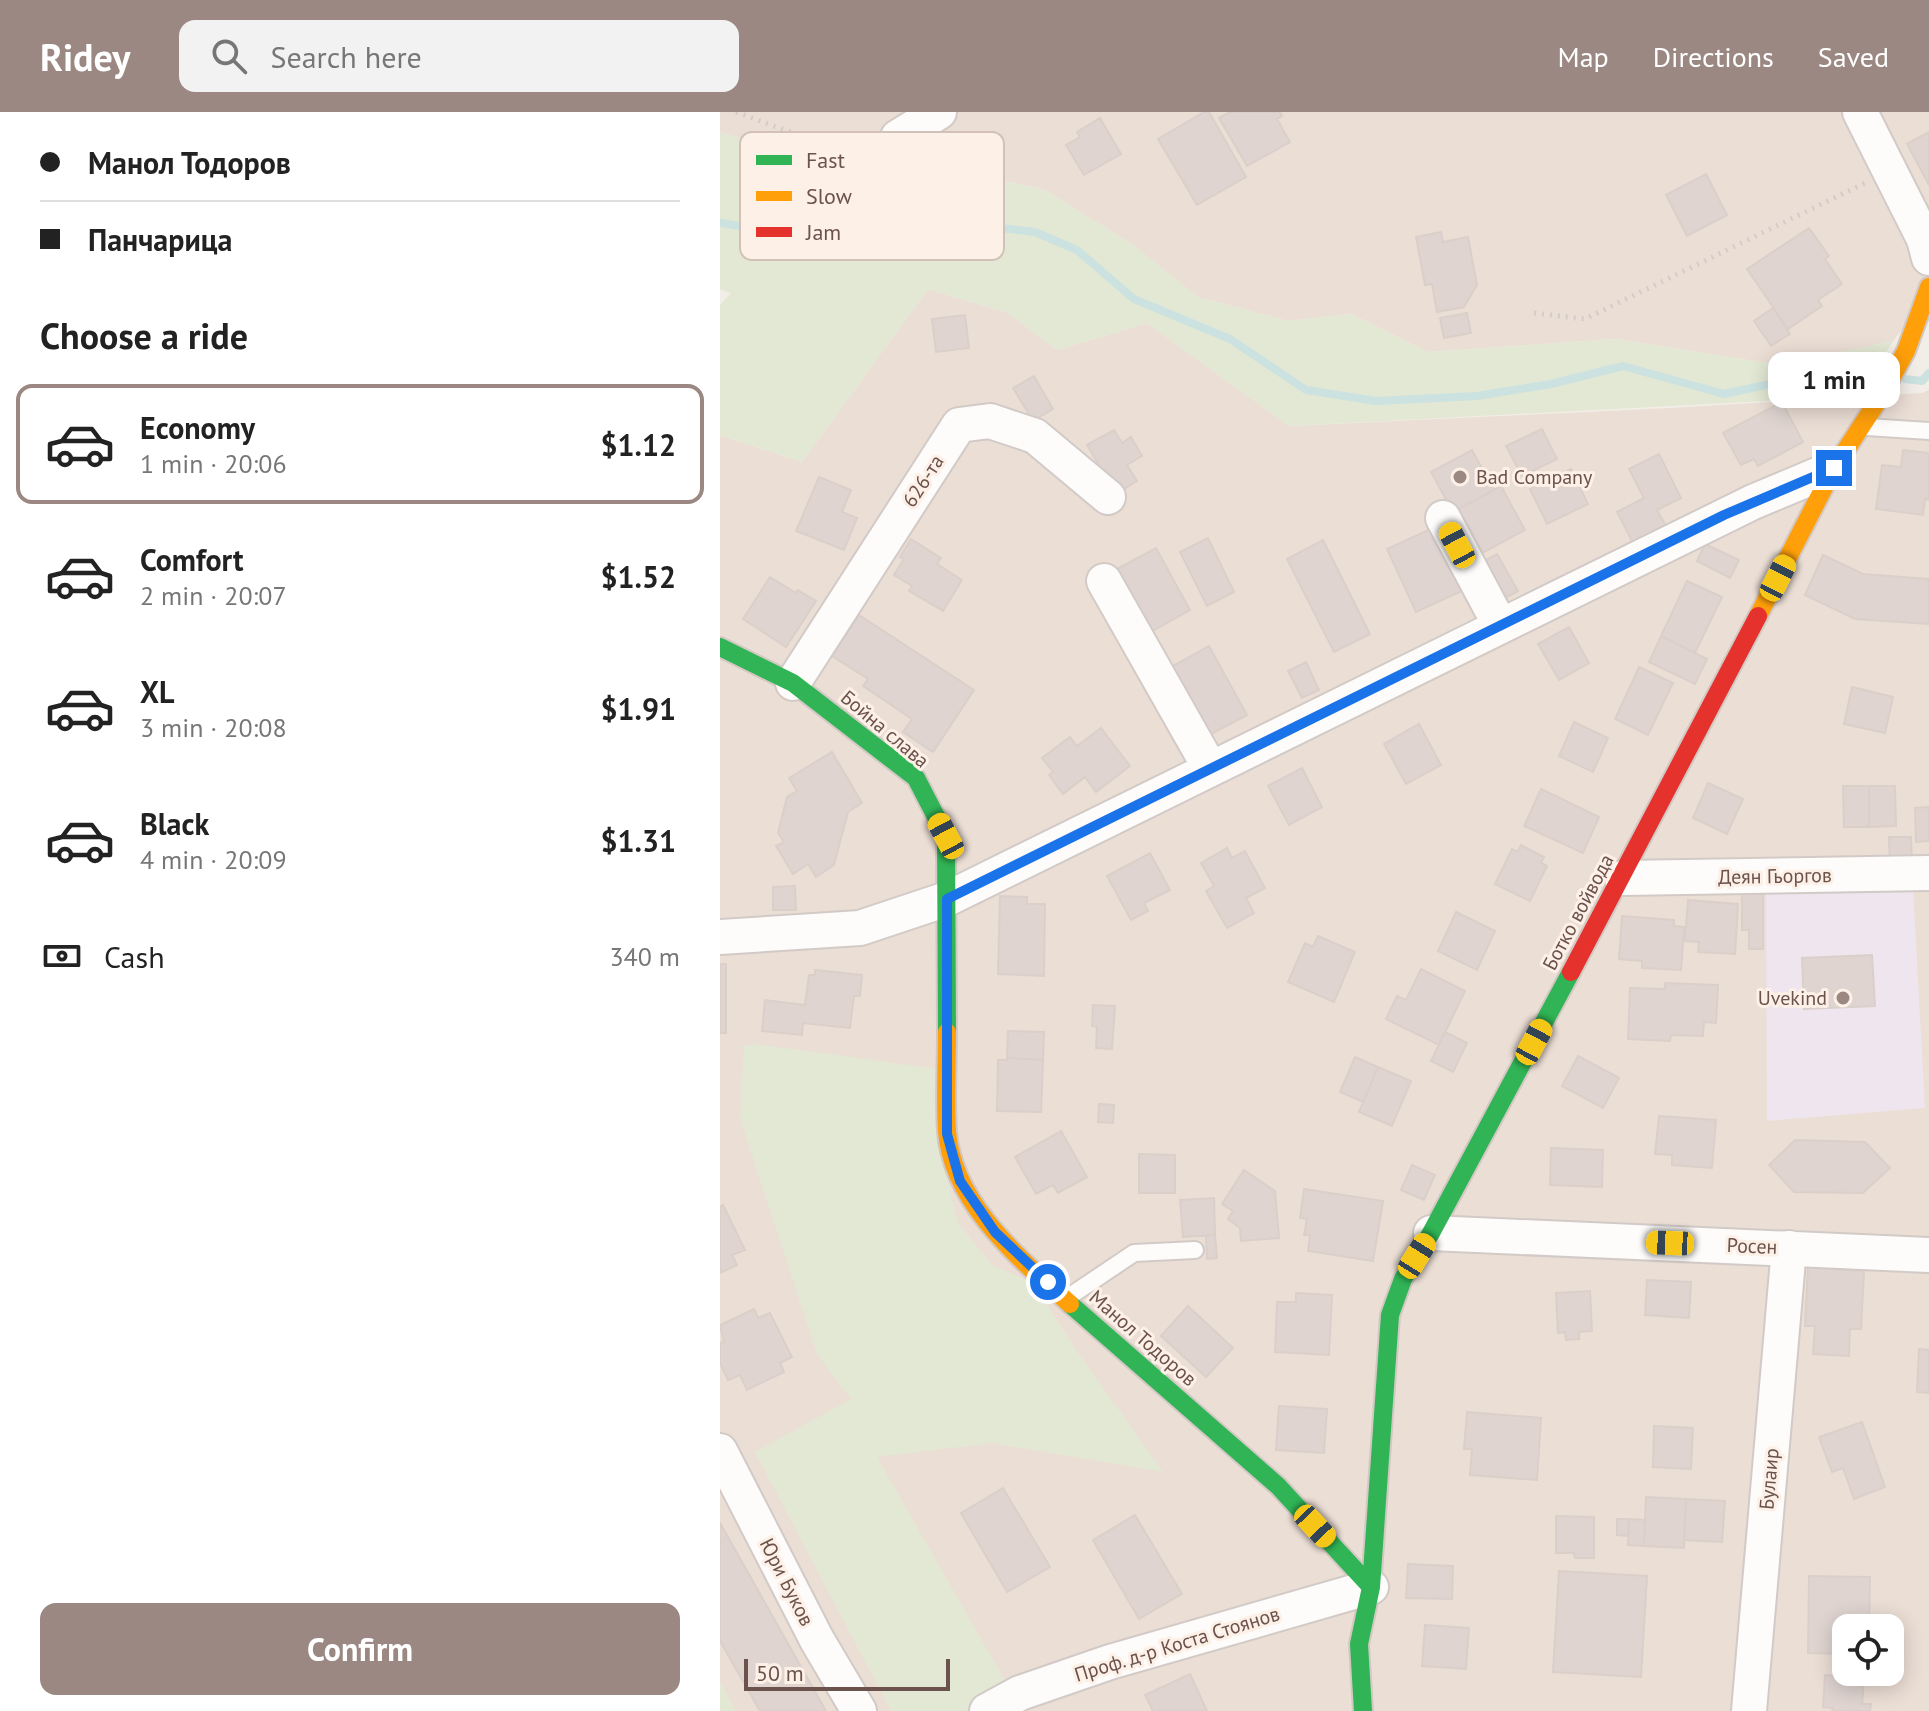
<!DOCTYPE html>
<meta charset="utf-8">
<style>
body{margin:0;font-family:"PT Sans",sans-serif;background:#f2f2f2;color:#222;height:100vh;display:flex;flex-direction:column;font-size:30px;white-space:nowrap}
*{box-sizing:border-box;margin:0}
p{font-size:26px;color:#767676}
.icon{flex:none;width:44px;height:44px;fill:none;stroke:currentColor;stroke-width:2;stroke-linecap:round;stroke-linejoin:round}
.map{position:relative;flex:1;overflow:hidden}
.side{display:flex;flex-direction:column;background:#fff;width:720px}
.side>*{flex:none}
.guide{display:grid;align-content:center;height:176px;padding:0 40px;background:#fff}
.buttons{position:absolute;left:1112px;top:1502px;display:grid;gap:16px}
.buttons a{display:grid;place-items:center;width:72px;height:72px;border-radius:16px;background:#fff;box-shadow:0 4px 20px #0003;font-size:40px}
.scale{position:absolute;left:24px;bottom:20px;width:206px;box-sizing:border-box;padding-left:8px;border:4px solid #6c524c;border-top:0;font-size:22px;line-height:28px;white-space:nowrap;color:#6c524c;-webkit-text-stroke:6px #fcf0e7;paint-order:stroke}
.end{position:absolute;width:36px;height:36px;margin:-18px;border:10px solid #1a73e8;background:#fff;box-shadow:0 0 0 4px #fff}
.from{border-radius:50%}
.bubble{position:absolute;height:56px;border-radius:16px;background:#fff;box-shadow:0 4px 20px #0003;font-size:26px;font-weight:700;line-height:56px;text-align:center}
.car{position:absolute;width:24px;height:48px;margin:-24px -12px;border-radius:10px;box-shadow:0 0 6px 2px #0007;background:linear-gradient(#f5c518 24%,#345 0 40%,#f5c518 0 76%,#345 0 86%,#f5c518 0)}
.guide b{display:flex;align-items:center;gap:28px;height:76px;font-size:30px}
.guide b+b{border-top:2px solid #e0e0e0}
.guide i{width:20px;height:20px;background:#222}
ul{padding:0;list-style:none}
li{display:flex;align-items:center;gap:24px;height:120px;margin:0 16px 12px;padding:0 24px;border:4px solid transparent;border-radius:16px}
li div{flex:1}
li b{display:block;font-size:30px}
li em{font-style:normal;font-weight:700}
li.current{border-color:#9b8882}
li>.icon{width:72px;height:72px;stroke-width:1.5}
h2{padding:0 40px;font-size:36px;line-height:96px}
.pay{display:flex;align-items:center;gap:20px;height:88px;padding:0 40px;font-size:30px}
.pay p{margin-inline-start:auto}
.primary-button{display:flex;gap:16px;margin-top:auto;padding:16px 40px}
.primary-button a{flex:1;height:92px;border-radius:16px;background:#9b8882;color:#fff;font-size:32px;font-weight:700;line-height:92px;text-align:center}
header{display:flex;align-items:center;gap:48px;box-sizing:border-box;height:112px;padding:0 40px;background:#9b8882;color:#fff}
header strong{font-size:38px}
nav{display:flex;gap:44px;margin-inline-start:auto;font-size:28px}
.search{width:560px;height:72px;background:#f2f2f2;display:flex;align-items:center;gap:20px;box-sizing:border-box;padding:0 28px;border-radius:16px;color:#767676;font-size:30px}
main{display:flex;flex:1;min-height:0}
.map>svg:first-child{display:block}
.residential{fill:#ebded5;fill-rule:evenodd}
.education{fill:#eee5ee}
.green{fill:#e2e8d3}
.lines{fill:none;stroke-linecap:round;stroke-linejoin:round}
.stream{stroke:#cbe2e0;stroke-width:8}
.building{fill:#dfd4d0;stroke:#dbcfca;stroke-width:2}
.lane-casing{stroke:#d2cac6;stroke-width:20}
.street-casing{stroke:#d2cac6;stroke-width:38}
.fast-casing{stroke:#d2c8c4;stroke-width:22}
.slow-casing{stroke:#d2c8c4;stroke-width:22}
.jam-casing{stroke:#d2c8c4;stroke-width:22}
.path{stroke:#d4ccca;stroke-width:5;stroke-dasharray:2 6;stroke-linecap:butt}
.lane{stroke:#fdfcfb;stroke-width:16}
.street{stroke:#fdfcfb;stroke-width:34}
.fast{stroke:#30b455;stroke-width:18}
.slow{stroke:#ff9f0a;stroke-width:18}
.jam{stroke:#e5322d;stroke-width:18}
.route{stroke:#1a73e8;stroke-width:10}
.poi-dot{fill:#9b8882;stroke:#fcf0e7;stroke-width:3}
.labels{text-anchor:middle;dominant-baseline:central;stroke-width:6;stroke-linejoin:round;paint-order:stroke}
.poi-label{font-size:20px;fill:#6c524c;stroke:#fcf0e7;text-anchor:start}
.street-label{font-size:20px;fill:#6c524c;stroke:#fcf0e7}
.key{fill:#fcf0e7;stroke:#d1c1b8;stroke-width:2}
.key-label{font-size:22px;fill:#6c524c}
</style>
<header>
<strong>Ridey</strong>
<div class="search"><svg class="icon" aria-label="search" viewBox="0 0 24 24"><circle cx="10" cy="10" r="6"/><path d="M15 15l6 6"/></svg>Search here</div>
<nav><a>Map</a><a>Directions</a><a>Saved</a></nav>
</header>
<main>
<section class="side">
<div class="guide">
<b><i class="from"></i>Манол Тодоров</b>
<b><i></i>Панчарица</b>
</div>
<h2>Choose a ride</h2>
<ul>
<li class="current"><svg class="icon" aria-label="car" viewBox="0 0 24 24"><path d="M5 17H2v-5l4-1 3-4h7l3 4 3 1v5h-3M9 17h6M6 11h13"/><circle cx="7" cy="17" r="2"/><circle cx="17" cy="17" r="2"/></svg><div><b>Economy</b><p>1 min · 20:06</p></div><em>$1.12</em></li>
<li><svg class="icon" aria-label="car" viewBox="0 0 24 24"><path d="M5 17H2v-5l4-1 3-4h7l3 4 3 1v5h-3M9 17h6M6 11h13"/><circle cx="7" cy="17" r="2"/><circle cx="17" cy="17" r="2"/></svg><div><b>Comfort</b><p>2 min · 20:07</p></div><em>$1.52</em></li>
<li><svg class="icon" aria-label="car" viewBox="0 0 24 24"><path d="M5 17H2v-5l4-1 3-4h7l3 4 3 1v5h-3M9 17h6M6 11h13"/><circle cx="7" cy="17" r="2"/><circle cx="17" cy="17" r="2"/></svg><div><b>XL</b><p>3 min · 20:08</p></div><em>$1.91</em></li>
<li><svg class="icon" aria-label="car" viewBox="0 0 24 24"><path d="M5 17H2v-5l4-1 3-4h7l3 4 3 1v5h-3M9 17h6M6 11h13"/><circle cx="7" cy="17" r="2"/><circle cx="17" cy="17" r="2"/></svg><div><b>Black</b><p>4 min · 20:09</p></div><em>$1.31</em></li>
</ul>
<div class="pay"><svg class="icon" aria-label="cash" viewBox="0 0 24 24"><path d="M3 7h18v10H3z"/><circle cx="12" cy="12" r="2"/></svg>Cash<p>340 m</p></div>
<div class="primary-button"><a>Confirm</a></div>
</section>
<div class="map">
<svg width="1209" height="1599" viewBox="0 0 1209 1599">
<rect width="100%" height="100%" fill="#f3ede7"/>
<!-- residential -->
<path class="residential" d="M0,0H1209V183L1173,229L1060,253L895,227L708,240L631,202L568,209L478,185L413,133L325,78L226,56L175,88L119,79L66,41L0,20Z
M208,177L288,201L337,238L427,211L569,314L950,296L1202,281L1209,278V1599H0V323L82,350ZM1126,1516H1170V1560H1126Z"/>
<!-- education -->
<path class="education" d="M1193,775L1205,996L1047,1009L1046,777Z"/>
<!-- green -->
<path class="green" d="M0,20L66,41L119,79L175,88L225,56L325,78L413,133L478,185L568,209L631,202L708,240L895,227L1060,253L1173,229L1141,284L569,314L427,211L337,238L288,201L208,177L82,350L0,323V193L11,181L0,177Z
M34,932L219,957L220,1039L238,1111L272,1153L313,1171L356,1238L443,1360L272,1331L157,1345L287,1572L244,1599H171L35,1340L131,1287L97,1242L20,1006L24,934Z
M0,1569L16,1599H0Z"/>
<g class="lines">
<!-- stream -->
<path class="stream" d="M0,111L77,123L171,127L254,113L315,120L357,138L414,187L510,227L586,278L656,289L757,284L831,272L903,254L1004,282L1114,258L1156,263
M1185,267L1202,269L1209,261"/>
</g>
<!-- building -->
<path class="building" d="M484,0H489L526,65L477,93L438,27Z
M510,0H560L562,4L557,7L570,30L527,54L499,6Z
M380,6L401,42L364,63L346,33L360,25L357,20Z
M1209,20V73L1187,32Z
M986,62L1007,103L967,124L946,83Z
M1089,116L1109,144L1105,147L1122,172L1098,188L1102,194L1068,217L1027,157Z
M721,120L723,130L748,125L757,173L744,195L717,200L712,172L705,173L696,125Z
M1053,196L1070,222L1051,234L1034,209Z
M747,201L751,221L724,226L720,206Z
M245,203L249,236L216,240L212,207Z
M314,264L333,297L313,309L293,276Z
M1062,290L1083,330L1038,354L1034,347L1021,353L1003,321Z
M822,317L837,347L802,364L786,334Z
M394,318L402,331L411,325L422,344L407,353L417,369L396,382L367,333Z
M752,338L774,378L733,400L711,360Z
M1183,338L1209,341V388L1205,387L1203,403L1156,397L1162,353L1181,355Z
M939,342L961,386L937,398L946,414L913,431L897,400L924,386L909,357Z
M851,357L868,392L827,412L810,377Z
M99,365L131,378L122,400L137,406L124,438L76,419Z
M781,374L805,418L757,444L733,400Z
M715,415L744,478L696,500L667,437Z
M488,426L514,480L487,494L460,440Z
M191,427L221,446L217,452L242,468L223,499L189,479L192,474L174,463L184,447L180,445Z
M603,428L650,522L614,540L567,447Z
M985,432L1019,448L1010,466L977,449Z
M436,436L470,498L427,522L393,459Z
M777,442L798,479L776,491L755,454Z
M1103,443L1143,462L1209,467V512L1135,507L1085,483Z
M50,465L76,481L78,478L96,489L66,535L23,507Z
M967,469L1002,485L975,541L941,524Z
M139,503L254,578L213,640L183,620L192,607L143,574L148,567L112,544Z
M849,515L869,551L839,568L818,532Z
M941,524L987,547L975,572L929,550Z
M489,534L527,603L484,626L446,558Z
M586,550L599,578L582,586L568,559Z
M919,555L953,571L928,623L895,607Z
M1132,575L1173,585L1165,621L1124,612Z
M854,610L888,626L873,660L839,644Z
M699,612L721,653L686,672L664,632Z
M381,616L410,654L376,680L365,665L343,682L329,663L333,660L322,646L350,625L357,634Z
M112,640L142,691L128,700L114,753L96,765L88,752L73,762L56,734L64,730L58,721L67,685L77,679L69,666Z
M582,656L602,695L569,713L548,674Z
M988,671L1023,687L1007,722L973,706Z
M1123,674H1149V715H1124Z
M1149,674H1175L1176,714L1149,715Z
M821,677L879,705L863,741L804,714Z
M1209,695V729L1196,730L1195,696Z
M1169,725H1191L1192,753L1170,754Z
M801,733L824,745L821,751L827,754L810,789L775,772L792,737L798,740Z
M507,736L512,746L525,739L545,776L526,786L534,801L507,816L486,779L494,774L481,751Z
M430,741L450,778L424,791L428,799L411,808L387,764Z
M75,774L76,798H53V775Z
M1022,777L1043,778V837H1029V818H1022Z
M280,784L307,785V792H325L324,864L278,862Z
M968,788L1018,792L1015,842L978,840L979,830L965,829Z
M736,800L775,819L757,858L718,839Z
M902,804L954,808V814L964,815L961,858L922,856V849L899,847Z
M598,824L635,840L614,890L568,870L585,831L593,835Z
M1152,843L1155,894L1084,897L1082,846Z
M0,852H6V921H0Z
M701,857L745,879L719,933L666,907L677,884L686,888Z
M95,858L142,863L140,884H134L130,916L83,911L82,923L42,919L45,888L85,893L89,863H95Z
M945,871L998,873L996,911L984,910L983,924L951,923L950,929L908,927L910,876L945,877Z
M373,893L395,894L392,937L376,936L377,915L372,914Z
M288,919L324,920L323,948L287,946Z
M725,920L747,931L733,960L711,949Z
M858,944L899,966L883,996L842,974Z
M635,945L658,955L643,990L620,980Z
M287,946L323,948L321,1000L277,999L278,948H287Z
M658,955L691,969L672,1014L639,1000Z
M379,992L394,993L393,1011L378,1010Z
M939,1004L996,1008L992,1056L952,1053V1043L935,1042Z
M341,1019L367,1065L338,1081L333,1073L316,1082L295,1045Z
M1075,1028L1145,1030L1170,1056L1143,1081L1074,1080L1049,1053Z
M831,1036L883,1038L882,1075L830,1073Z
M419,1042L455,1043V1081H419Z
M692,1053L715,1063L704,1088L681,1078Z
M524,1058L555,1079L559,1126L521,1129L520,1116L508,1107L513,1099L502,1092Z
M584,1077L663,1089L653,1149L588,1139L590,1123H584L587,1107L580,1106Z
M494,1086L495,1123L463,1125L460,1088Z
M3,1093L25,1138L12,1143L17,1153L0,1161V1095Z
M495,1123L497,1146L487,1147L486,1124Z
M1088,1155L1144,1159L1141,1217H1130L1129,1244L1093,1242L1095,1214H1085Z
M927,1168L971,1170L969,1206L925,1203Z
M870,1179L872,1219L859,1220V1227L846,1228L845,1220L838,1221L836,1181Z
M576,1181L612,1183L609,1243L555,1240L557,1190H576Z
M468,1194L513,1236L486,1265L441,1224Z
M34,1197L38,1206L50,1201L72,1245L60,1251L64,1260L27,1278L20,1263L8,1268L0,1251V1231L4,1230L0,1213Z
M1199,1237L1209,1238V1281L1197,1280Z
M559,1294L607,1297L604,1341L556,1338Z
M747,1300L821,1306L817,1368L750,1363L752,1337H744Z
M1142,1310L1165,1375L1134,1387L1123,1356L1112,1360L1099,1325Z
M934,1314L973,1316L971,1357L933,1355Z
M283,1376L330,1455L287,1480L241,1401Z
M926,1385L966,1387L964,1436L924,1434Z
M966,1387L1005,1389L1002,1430L964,1428Z
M415,1403L462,1482L419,1507L373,1428Z
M836,1404L874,1405V1446H855L854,1441H836Z
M897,1407H909L908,1424L897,1423Z
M909,1407L925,1408L924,1434L908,1433Z
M0,1411L106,1599H40L0,1529Z
M688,1452L733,1454L732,1487L686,1486Z
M839,1459L927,1464L921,1565L833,1560Z
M1089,1464L1150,1465L1149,1516H1126V1542L1088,1541Z
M705,1513L749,1516L746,1557L702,1554Z
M470,1562L487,1599H433L425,1583Z
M1105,1563L1144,1566L1142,1592H1151L1150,1599H1112L1113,1596L1103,1595Z"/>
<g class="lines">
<defs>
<path id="lane" d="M1147,315L1209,319
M347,1186L414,1141L475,1138"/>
<path id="street" d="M1140,0L1204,127L1209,146
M178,25L219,0
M723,406L780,513
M384,469L490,656
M73,571L239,313L270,309L315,324L388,385
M902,766L1209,761
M0,825L140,816L227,787L1033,390L1114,356
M711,1121L1209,1143
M0,1339L97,1528L139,1599
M267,1599L300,1581L390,1550L651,1475
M1029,1599L1069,1136"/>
<path id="fast" d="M0,535L73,571L196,666L226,724L227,920
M350,1192L558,1374L651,1475
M643,1599L639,1532L651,1475L670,1203L683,1167L711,1121L851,860"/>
<path id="slow" d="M1038,504L1114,356L1163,281L1186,239L1209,175
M227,920C227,953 225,986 227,1019C232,1091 300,1147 350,1192"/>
<path id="jam" d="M851,860L1038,504"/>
</defs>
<!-- lane casing -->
<use href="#lane" class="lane-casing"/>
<!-- street casing -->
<use href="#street" class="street-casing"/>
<!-- fast casing -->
<use href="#fast" class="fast-casing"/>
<!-- slow casing -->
<use href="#slow" class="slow-casing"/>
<!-- jam casing -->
<use href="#jam" class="jam-casing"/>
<!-- path -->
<path class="path" d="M16,0L127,41L150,34
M814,201L865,207L1145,71"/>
<!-- lane -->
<use href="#lane" class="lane"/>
<!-- street -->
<use href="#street" class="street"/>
<!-- fast -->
<use href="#fast" class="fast"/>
<!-- slow -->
<use href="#slow" class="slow"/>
<!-- jam -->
<use href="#jam" class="jam"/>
</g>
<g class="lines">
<!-- route -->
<path class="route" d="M328,1170L275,1120L240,1069L227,1022V787L1004,403L1114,356"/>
</g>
<!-- markers -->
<g class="poi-dot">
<circle cx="740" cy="365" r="8"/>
<circle cx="1123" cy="886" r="8"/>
</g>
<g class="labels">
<!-- poi labels -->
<g class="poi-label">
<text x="756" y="365">Bad Company</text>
<text x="1107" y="886" text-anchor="end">Uvekind</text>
</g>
<!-- street labels -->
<g class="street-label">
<text transform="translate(203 369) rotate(-57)">626-та</text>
<text transform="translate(165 617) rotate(40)">Бойна слава</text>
<text transform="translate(1055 764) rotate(-1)">Деян Гьоргов</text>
<text transform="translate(858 800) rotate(-62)">Ботко войвода</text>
<text transform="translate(1032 1134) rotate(2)">Росен</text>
<text transform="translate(423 1226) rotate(41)">Манол Тодоров</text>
<text transform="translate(1049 1367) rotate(-85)">Булаир</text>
<text transform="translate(67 1470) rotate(63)">Юри Буков</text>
<text transform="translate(457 1532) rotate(-17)">Проф. д-р Коста Стоянов</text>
</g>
</g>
<!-- legend -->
<rect x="20" y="20" width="264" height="128" rx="12" class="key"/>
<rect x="36" y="43" width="36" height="10" fill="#30b455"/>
<rect x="36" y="79" width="36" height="10" fill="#ff9f0a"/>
<rect x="36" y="115" width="36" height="10" fill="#e5322d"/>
<g class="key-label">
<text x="86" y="56">Fast</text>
<text x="86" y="92">Slow</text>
<text x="86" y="128">Jam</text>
</g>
</svg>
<div class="buttons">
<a><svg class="icon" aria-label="locate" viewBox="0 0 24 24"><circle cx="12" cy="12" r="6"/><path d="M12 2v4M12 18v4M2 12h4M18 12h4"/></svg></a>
</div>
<div class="scale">50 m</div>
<i class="end from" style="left:328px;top:1170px"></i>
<i class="end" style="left:1114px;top:356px"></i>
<div class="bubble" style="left:1048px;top:240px;width:132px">1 min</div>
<i class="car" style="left:737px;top:433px;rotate:332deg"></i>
<i class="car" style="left:1058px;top:466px;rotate:27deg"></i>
<i class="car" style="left:226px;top:724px;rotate:332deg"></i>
<i class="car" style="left:814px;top:930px;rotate:28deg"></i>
<i class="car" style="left:950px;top:1131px;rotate:272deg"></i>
<i class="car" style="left:697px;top:1144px;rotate:32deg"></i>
<i class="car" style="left:595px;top:1414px;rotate:137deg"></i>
</div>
</main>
